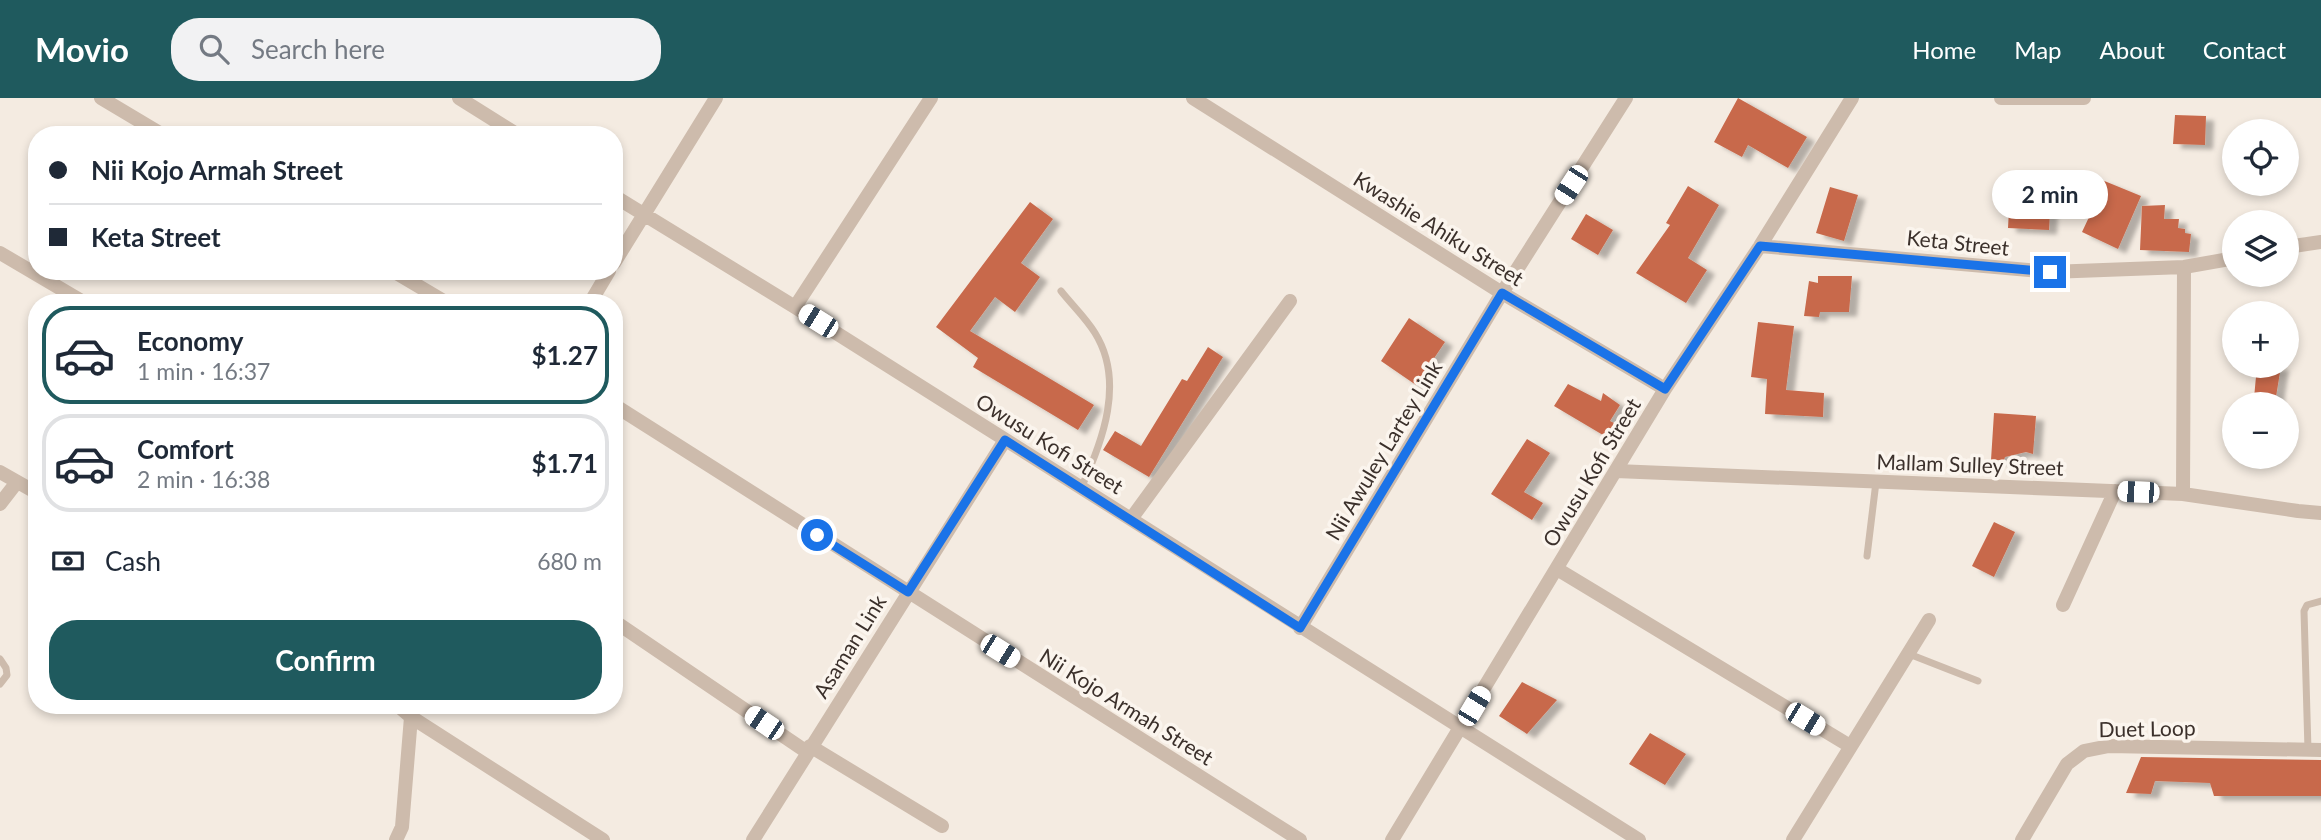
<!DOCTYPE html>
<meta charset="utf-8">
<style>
body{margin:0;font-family:Lato,sans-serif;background:#f2f2f3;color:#1f2937;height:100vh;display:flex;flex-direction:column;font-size:26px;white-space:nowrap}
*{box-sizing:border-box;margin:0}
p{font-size:23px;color:#747a83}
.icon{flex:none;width:38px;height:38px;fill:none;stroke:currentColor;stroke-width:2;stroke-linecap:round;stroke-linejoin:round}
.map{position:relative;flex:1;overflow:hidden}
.drawer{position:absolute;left:28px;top:196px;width:595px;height:420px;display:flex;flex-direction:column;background:#fff;border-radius:28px;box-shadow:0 4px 10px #0003}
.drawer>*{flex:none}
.top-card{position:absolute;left:28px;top:28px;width:595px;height:154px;border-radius:28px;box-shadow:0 4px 10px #0003;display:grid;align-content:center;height:154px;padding:0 21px;background:#fff}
.fabs{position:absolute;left:2222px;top:21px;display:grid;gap:14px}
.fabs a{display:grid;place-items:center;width:77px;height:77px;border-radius:50%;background:#fff;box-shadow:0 4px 10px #0003;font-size:35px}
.end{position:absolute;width:32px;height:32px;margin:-16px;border:9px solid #1a73e8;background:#fff;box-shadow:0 0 0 4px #fff}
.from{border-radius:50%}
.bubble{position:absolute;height:49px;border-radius:24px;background:#fff;box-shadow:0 4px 10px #0003;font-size:23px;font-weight:700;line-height:49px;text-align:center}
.car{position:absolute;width:21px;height:42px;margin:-21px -10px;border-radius:9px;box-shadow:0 0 5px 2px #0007;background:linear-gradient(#fff 24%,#345 0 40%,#fff 0 76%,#345 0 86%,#fff 0)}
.top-card b{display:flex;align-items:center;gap:24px;height:66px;font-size:26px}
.top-card b+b{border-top:2px solid #e0e1e3}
.top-card i{width:18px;height:18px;background:#1f2937}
ul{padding:12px 0 0;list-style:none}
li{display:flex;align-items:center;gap:21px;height:98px;margin:0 14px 10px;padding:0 7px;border:4px solid #e0e1e3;border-radius:28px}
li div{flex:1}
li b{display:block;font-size:26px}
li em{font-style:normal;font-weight:700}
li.on{border-color:#1f5a5e}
li>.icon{width:63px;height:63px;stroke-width:1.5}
.pay{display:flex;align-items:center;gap:18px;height:77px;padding:0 21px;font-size:26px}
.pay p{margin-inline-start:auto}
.cta{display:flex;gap:14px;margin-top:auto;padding:14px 21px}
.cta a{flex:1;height:80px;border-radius:28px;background:#1f5a5e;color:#fff;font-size:28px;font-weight:700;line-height:80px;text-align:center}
header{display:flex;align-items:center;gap:42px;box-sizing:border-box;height:98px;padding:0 35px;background:#1f5a5e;color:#fff}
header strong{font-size:33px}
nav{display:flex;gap:38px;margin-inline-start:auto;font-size:24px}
.search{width:490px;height:63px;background:#f2f2f3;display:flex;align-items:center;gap:18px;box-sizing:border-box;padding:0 24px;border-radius:28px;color:#747a83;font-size:26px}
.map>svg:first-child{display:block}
.building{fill:#c8694b;filter:url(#shadow)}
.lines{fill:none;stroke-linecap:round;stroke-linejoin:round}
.lane{stroke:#cdbbac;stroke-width:7}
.street{stroke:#cdbbac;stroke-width:14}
.route{stroke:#1a73e8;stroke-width:9}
.labels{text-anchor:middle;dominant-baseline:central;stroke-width:7;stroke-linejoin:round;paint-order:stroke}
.street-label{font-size:21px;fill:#3b302b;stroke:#fbf5ee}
</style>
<header>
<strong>Movio</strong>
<div class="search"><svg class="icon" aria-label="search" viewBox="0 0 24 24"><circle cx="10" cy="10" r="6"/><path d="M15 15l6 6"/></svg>Search here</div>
<nav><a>Home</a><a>Map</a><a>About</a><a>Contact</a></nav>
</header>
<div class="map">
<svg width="2321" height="742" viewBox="0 0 2321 742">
<defs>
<filter id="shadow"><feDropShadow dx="8" dy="4.5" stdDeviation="2" flood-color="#0004"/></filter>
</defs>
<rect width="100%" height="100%" fill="#f4ebe1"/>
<!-- building -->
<path class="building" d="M1738,0L1807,39L1788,70L1748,47L1742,59L1714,44Z
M2175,17L2206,18L2205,47L2173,46Z
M2102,82L2141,98L2118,151L2082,134L2098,100L2095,99Z
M1688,88L1719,107L1688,160L1707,172L1686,205L1636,175L1670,127L1666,125Z
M1830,89L1858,97L1844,143L1816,135Z
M2010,93L2051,95L2049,132L2008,130Z
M1030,104L1053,121L1021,165L1040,179L1015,214L995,199L970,233L1094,307L1078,332L973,269L978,260L936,229Z
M2165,107L2164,121H2179L2178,130L2185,131V135L2191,136L2189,154L2140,152L2142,108Z
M1586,116L1613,132L1598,157L1571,141Z
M1818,178H1852L1849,214H1820L1819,219L1804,218L1809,183L1818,185Z
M1409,220L1445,244L1416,287L1381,263Z
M1758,224L1794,228L1786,292L1824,295L1823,319L1765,316L1767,281L1751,279Z
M1208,249L1223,259L1149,379L1103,352L1115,333L1141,348L1182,281L1187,283Z
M2257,268H2281L2275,305L2254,300Z
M1568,286L1601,303L1603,295L1620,307L1610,323L1618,327L1608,340L1554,308Z
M1994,315L2036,318L2033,356L2026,354L2005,359L2004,362H1991Z
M1527,341L1550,355L1524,394L1543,405L1532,422L1491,396Z
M1994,424L2015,434L1994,479L1972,468Z
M1522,584L1557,602L1527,636L1499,618Z
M1650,635L1686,656L1665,687L1629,666Z
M2141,659L2321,662V698H2214L2210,685L2155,683L2151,696L2126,695Z"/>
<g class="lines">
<!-- lane -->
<path class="lane" d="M1061,193C1072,207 1086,220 1095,235C1125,283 1103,343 1081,390
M1867,458L1876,384
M1909,556L1978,583
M0,561L6,570L7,577L0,586
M2308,652L2304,513L2307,507L2321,503"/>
<!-- street -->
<path class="street" d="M101,0L163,37
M459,0L518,37
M1193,0L1502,195L1665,291
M2001,0H2084
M614,98L795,209L1639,742
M1760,148L2050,174L2184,169L2235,160
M2287,149L2321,144
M0,155L85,205
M614,165L716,0
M393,173L447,205
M590,205L609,173
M795,209L931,0
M614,307L1300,742
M1616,373L2183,396L2298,413L2321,415
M0,374L37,395
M2183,396L2184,169
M0,406L17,384
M1131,421L1290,203
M1557,471L1850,648
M2063,507L2115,393
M614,523L807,654
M1300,530L1502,195L1626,0
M397,607L411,619L603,742
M810,648L942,728
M396,742L402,729L411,619
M753,742L1005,342
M1392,742L1665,291L1760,148L1852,0
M1793,742L1929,522
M2022,742L2067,666L2084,653L2109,648L2321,652"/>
</g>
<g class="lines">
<!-- route -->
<path class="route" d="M817,437L908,494L1005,342L1300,530L1502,195L1665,291L1760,148L2050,174"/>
</g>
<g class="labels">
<!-- street labels -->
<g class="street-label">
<text transform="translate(1439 130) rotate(32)">Kwashie Ahiku Street</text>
<text transform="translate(1958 144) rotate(6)">Keta Street</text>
<text transform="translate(1050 345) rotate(32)">Owusu Kofi Street</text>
<text transform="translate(1383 352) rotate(-59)">Nii Awuley Lartey Link</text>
<text transform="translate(1970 366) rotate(2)">Mallam Sulley Street</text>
<text transform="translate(1591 374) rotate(-59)">Owusu Kofi Street</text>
<text transform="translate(849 548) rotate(-58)">Asaman Link</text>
<text transform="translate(1127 608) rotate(32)">Nii Kojo Armah Street</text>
<text transform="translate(2147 630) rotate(-1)">Duet Loop</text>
</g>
</g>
</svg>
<div class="fabs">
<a><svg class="icon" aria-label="locate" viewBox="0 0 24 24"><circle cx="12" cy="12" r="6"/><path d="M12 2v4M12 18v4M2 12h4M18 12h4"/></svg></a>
<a><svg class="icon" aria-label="layers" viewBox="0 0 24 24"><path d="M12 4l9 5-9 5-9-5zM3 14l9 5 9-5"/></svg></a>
<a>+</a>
<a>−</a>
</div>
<i class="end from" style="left:817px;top:437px"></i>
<i class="end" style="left:2050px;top:174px"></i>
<div class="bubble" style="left:1992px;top:72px;width:116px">2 min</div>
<i class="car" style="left:1571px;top:87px;rotate:213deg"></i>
<i class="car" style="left:818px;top:223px;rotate:302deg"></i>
<i class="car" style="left:2138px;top:394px;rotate:272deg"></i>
<i class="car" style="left:1000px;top:553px;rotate:122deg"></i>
<i class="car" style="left:1474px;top:608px;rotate:31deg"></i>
<i class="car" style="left:1805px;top:621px;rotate:121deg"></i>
<i class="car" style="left:764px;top:625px;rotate:304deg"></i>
<div class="top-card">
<b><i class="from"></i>Nii Kojo Armah Street</b>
<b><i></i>Keta Street</b>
</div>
<section class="drawer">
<ul>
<li class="on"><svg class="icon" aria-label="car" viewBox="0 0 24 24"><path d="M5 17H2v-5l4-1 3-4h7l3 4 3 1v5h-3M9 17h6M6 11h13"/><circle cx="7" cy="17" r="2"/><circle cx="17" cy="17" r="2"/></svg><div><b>Economy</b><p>1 min · 16:37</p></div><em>$1.27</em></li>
<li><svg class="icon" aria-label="car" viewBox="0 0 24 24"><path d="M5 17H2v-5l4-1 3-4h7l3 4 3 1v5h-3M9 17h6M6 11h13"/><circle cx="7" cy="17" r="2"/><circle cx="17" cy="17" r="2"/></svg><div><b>Comfort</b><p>2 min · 16:38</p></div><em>$1.71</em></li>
</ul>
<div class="pay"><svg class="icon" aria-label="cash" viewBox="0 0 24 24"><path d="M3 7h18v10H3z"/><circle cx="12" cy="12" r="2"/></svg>Cash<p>680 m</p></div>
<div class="cta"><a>Confirm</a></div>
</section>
</div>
